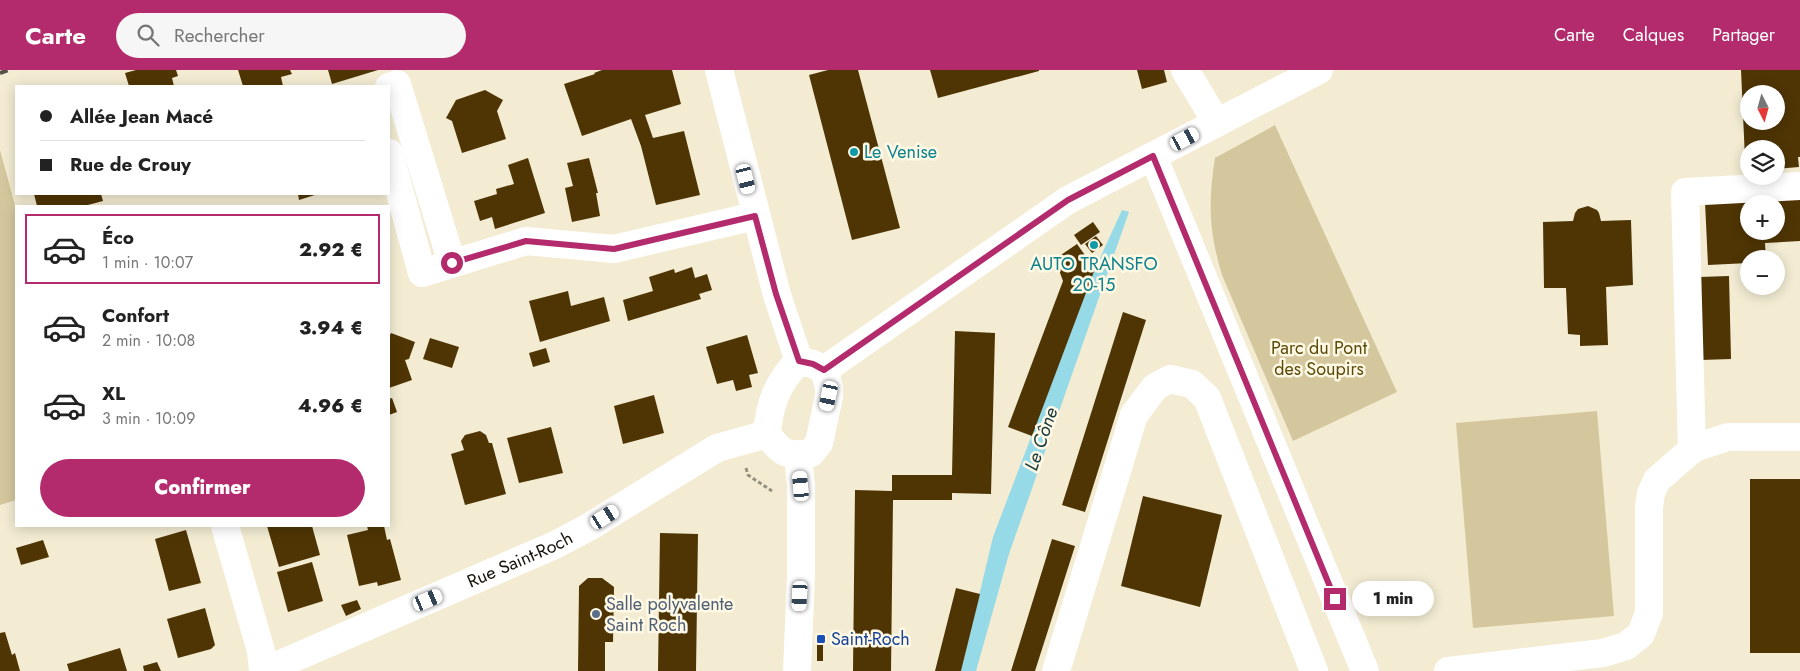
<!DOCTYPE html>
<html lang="fr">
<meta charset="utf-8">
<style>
body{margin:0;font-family:Jost,sans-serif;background:#f6f6f6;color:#222;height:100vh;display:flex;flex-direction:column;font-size:19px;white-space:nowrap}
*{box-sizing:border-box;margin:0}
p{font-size:16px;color:#767676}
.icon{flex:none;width:28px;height:28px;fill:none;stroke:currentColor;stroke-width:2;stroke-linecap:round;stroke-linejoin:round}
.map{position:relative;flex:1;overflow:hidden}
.panel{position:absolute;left:15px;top:135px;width:375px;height:322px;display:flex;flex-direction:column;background:#fff;border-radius:0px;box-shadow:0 2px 12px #0003}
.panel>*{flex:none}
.banner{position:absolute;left:15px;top:15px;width:375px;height:110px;border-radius:0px;box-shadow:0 2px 12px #0003;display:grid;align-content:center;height:110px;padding:0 25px;background:#fff}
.needle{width:32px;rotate:174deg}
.fabs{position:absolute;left:1740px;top:15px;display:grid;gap:10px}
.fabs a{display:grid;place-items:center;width:45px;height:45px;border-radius:50%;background:#fff;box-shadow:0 2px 12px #0003;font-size:25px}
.end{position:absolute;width:22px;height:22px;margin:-11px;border:6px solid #b32b6c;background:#fff;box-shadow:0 0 0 2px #fff}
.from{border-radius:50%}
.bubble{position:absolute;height:35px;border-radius:18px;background:#fff;box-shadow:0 2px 12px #0003;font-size:16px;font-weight:800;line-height:35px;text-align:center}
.car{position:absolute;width:15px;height:30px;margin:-15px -8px;border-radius:6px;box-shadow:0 0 4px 1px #0007;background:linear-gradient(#fff 24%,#345 0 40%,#fff 0 76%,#345 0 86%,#fff 0)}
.banner b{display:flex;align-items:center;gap:18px;height:48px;font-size:19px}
.banner b+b{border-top:1px solid #e0e0e0}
.banner i{width:12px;height:12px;background:#222}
ul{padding:9px 0 0;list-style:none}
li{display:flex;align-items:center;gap:15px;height:70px;margin:0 10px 8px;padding:0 15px;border:2px solid transparent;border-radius:0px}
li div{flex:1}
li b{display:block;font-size:19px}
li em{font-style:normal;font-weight:800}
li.current{border-color:#b32b6c}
li>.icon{width:45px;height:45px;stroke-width:1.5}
.button{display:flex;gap:10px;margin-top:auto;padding:10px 25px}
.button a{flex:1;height:58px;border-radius:30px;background:#b32b6c;color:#fff;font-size:20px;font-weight:800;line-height:58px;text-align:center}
header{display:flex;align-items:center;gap:30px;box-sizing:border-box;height:70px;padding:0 25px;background:#b32b6c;color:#fff}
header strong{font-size:24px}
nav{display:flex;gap:28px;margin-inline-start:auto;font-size:18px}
.search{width:350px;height:45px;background:#f6f6f6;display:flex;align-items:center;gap:12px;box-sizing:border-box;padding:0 18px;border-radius:28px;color:#767676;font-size:19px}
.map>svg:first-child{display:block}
.green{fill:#d4c79d}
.water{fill:#96dae7}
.building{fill:#4f3504;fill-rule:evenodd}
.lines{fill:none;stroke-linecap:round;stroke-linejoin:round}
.path{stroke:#96917f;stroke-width:3;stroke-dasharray:4 2.5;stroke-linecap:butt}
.minor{stroke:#fff;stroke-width:28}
.rail{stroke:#555144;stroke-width:4;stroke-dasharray:8 4;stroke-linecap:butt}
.route{stroke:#b32b6c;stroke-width:6}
.culture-dot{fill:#0f9aa8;stroke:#fff9e5;stroke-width:2}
.service-dot{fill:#5c6f8a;stroke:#fff9e5;stroke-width:2}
.transit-dot{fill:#1a4fb4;stroke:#fff9e5;stroke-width:2}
.labels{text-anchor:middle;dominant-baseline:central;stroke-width:5;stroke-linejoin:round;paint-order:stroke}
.culture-label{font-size:18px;fill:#0d838f;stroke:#fff9e5;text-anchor:start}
.park-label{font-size:18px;fill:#5b4a09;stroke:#fff9e5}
.street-label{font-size:18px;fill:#131008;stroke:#fff9e5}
.service-label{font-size:18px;fill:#4e5e75;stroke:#fff9e5;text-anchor:start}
.transit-label{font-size:18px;fill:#164399;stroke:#fff9e5;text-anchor:start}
.water-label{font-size:19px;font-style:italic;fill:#183a3f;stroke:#fff9e5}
</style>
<header>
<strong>Carte</strong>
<div class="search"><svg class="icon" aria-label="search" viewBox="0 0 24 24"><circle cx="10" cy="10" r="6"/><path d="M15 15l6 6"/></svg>Rechercher</div>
<nav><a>Carte</a><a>Calques</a><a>Partager</a></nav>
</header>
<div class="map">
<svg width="1800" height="601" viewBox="0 0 1800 601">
<rect width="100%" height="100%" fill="#f3ecd3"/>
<!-- green -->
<path class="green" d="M1275,55L1397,322L1293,371L1222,205C1209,162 1208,132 1215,88Z
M0,80L16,139V430L0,435Z
M1597,341L1614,546L1473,558L1456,353Z"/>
<!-- water -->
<path class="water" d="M1122,140L1129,142L1009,484L976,601H961L993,467L1095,199Z"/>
<!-- building -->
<path class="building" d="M136,0H176L178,6L172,8L174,16H129L125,3Z
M238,0H290L292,4L281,7L283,16H243Z
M328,0H378L332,14Z
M602,0H672L681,34L645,45L653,68L684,61L700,125L656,135L641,76L631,49L582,66L564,14L595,4L594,3Z
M828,0H858L900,158L852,170L809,5Z
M930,0H1039V1L938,28Z
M1137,0H1164L1167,12L1142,19Z
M1741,0H1800V87H1798L1799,97L1776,99V79H1749V88L1745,89ZM1749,24H1776V51H1749Z
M485,20L503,30L497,41L506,69L462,83L452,51L446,48L456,30Z
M528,88L545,143L495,159L492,147L480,151L474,131L497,124L496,119L514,114L508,95Z
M589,88L598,123H596L600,146L572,152L565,118L573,116L567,93Z
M34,124H101L103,131L84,136H37Z
M298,124H318L299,130Z
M1800,127V171L1765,173L1766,189H1749V193L1708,195L1705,132ZM1749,134H1776V161H1749Z
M1588,136L1597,140L1599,143L1601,151L1631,150L1633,215L1606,217L1608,275L1580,276V265L1568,264L1566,218H1544L1543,152L1573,151L1575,143L1578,139Z
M1093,152L1100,162L1081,175L1074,165Z
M1096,166L1103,175L1092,183L1085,174Z
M1077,174L1095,199L1032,366L1008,357L1063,211L1055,189Z
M692,197L695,208L707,204L712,220L699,224L701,229L628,251L623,230L653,221L649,207L674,199L675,203Z
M1729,206L1731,289L1701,290L1699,207Z
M568,221L571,236L604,227L610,251L540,272L529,231Z
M1123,242L1146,250L1085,442L1062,435Z
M955,261L995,263L991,424L952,423V430H893L891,601H853L855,420L892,421V405H952Z
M391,263L415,272L409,289L405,290L412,310L389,318V267Z
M747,265L758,303L749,305L752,317L736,321L733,310L717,314L706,277Z
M430,268L459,277L452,298L423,289Z
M546,278L550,292L533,297L529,283Z
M654,325L664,363L623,374L614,336Z
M392,328L397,342L389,345V329Z
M551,357L563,403L519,413L507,368Z
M480,361L486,365L489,373H492L506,424L465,435L451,384L464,380L461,371L465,365Z
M1750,409H1800V583H1750Z
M1143,426L1222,445L1200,537L1121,516Z
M267,456H312L320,485L279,497Z
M367,456H384L387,470L390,469L401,510L378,516L377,512L359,516L347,465L368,460Z
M186,460L201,513L169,521L155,469Z
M660,463L698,464L696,601H658Z
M1052,469L1075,476L1035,601H1011Z
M43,470L49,487L21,495L16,478Z
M312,492L323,531L288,542L277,502Z
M588,508H602L614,517L613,572H605V601H578L579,516Z
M956,518L980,524L961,601H935Z
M357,530L361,539L346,546L341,535Z
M205,538L215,575L211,579L178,588L167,549Z
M5,562L12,585L15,583L20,601H0V563Z
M817,574H823V591H817Z
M120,578L127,601H69L67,594Z
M157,592L161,601H144L143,596Z"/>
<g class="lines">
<!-- path -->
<path class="path" d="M746,398L748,405L772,421"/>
<!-- minor -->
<g class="minor">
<path d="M719,0L777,225L799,291"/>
<path d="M1185,0L1217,53"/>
<path d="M389,17L397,14L452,193"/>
<path d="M389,83L422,203L526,171L614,179L755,146"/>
<path d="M1153,86L1365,601"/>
<path d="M799,291L813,294L824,300L829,317V326L819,373L811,383C787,387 781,383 767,364C769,336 777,312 799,291Z"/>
<path d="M824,300L1068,130L1319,0"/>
<path d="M1692,380L1685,122L1800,116"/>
<path d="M225,456L261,581L263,601"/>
<path id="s1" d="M264,601L555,475L589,457L717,378L767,364"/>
<path d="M797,601L801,506V416L798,385"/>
<path d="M1056,601L1134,345L1155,317L1170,309L1192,314L1207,328L1314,601"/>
<path d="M1448,601L1603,583L1626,576L1641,564L1649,543V437L1651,423L1657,410L1694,378L1728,367H1800"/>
</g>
<!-- rail -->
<path class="rail" d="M0,3L9,0"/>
</g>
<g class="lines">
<!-- route -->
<path class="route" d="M452,193L526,171L614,179L755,146L776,224L799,291L813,294L824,300L1068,130L1153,86L1335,529"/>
</g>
<!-- markers -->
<g class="culture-dot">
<circle cx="854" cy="82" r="5"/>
<circle cx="1094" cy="175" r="5"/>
</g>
<circle class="service-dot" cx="596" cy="544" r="5"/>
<rect class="transit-dot" x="816" y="564" width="10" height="10" rx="2.5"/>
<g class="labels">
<!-- culture labels -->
<g class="culture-label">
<text x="864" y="82">Le Venise</text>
<text x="1094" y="194" text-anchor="middle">AUTO TRANSFO<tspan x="1094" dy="21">20-15</tspan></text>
</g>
<!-- park labels -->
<g class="park-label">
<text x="1319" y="278">Parc du Pont<tspan x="1319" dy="21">des Soupirs</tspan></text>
</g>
<!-- street labels -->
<g class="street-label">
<text stroke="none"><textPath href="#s1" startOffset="279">Rue Saint-Roch</textPath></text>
</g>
<!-- service labels -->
<g class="service-label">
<text x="606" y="534">Salle polyvalente<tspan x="606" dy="21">Saint Roch</tspan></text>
</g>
<!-- transit labels -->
<g class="transit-label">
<text x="831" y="569">Saint-Roch</text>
</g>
<!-- water labels -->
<g class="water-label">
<text transform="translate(1041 369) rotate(-71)">Le Cône</text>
</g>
</g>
</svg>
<div class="fabs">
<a><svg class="needle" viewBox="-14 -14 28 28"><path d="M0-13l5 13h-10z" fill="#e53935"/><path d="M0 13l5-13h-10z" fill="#767676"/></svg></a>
<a><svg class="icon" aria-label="layers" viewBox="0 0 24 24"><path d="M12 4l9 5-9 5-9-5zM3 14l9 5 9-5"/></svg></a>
<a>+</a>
<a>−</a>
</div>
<i class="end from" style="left:452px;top:193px"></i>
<i class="end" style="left:1335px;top:529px"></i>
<div class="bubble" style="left:1352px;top:511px;width:82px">1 min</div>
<i class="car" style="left:1185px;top:69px;rotate:62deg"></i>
<i class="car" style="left:746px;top:109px;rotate:166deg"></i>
<i class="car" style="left:829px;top:326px;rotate:192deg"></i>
<i class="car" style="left:801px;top:416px;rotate:355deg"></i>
<i class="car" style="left:605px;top:447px;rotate:58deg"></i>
<i class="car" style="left:800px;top:526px;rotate:183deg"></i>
<i class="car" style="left:428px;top:530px;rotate:67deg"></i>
<div class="banner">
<b><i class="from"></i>Allée Jean Macé</b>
<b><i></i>Rue de Crouy</b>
</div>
<section class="panel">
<ul>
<li class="current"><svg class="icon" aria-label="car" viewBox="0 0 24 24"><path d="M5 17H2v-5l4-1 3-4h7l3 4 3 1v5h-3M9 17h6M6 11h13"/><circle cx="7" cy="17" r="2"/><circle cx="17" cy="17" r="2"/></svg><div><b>Éco</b><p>1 min · 10:07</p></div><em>2.92 €</em></li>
<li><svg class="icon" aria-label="car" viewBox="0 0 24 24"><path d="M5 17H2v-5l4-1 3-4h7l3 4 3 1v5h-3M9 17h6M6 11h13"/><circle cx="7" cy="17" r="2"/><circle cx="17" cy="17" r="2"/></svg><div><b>Confort</b><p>2 min · 10:08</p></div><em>3.94 €</em></li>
<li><svg class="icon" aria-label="car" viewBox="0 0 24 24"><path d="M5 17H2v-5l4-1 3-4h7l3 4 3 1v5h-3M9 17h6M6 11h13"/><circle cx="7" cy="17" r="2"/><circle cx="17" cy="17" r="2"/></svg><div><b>XL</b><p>3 min · 10:09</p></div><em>4.96 €</em></li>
</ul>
<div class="button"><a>Confirmer</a></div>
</section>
</div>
